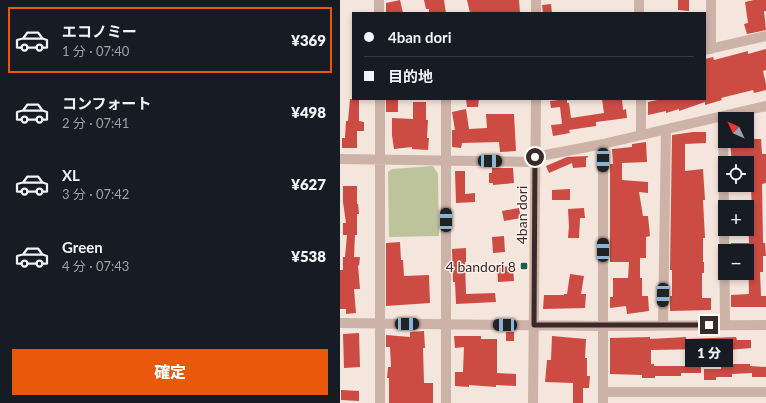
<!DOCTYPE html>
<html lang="ja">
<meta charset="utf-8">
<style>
body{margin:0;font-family:Lato,"Noto Sans JP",sans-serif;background:#242831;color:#f1f3f6;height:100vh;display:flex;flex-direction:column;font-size:15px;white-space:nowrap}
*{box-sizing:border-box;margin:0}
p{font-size:13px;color:#9ea1a6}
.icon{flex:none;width:22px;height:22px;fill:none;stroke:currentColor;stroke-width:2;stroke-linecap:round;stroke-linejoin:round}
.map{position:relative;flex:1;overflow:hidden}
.side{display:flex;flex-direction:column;background:#171b24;width:340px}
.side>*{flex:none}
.banner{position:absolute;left:12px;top:12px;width:354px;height:88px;border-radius:0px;box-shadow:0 2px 6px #0003;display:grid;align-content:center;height:88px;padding:0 12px;background:#171b24}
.needle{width:26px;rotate:314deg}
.buttons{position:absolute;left:378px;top:112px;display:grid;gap:8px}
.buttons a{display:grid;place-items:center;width:36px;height:36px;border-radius:0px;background:#171b24;box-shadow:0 2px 6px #0003;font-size:20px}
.end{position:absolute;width:18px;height:18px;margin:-9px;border:5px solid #392b29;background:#fff;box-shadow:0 0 0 2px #fff}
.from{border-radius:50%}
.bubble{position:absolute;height:28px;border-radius:0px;background:#171b24;box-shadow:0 2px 6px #0003;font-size:13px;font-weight:800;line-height:28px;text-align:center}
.car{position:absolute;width:12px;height:24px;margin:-12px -6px;border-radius:5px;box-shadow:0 0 3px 1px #0007;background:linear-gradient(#222 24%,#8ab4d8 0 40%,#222 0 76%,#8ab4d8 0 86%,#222 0)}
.banner b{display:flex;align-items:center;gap:14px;height:38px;font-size:15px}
.banner b+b{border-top:1px solid #363941}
.banner i{width:10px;height:10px;background:#f1f3f6}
ul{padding:7px 0 0;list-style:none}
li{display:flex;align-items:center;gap:12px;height:66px;margin:0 8px 6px;padding:0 4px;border:2px solid transparent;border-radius:0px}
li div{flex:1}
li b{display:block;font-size:15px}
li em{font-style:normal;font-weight:800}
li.current{border-color:#ea580c}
li>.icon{width:36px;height:36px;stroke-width:1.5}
.button{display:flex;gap:8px;margin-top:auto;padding:8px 12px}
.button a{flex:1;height:46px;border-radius:0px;background:#ea580c;color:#fff;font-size:16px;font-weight:800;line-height:46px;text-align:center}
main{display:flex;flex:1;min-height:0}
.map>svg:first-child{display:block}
.green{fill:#bdc49c}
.building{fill:#cc4c43}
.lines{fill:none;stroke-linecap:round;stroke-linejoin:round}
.minor{stroke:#cdb2a8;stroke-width:10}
.route{stroke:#392b29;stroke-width:5}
.poi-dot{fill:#1c5d56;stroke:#fbf0ea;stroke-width:1.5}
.labels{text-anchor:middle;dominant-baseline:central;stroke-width:3;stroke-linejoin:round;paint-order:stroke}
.street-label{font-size:14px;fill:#392b29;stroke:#fbf0ea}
.poi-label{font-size:14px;fill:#392b29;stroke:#fbf0ea;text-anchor:end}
</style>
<main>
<section class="side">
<ul>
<li class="current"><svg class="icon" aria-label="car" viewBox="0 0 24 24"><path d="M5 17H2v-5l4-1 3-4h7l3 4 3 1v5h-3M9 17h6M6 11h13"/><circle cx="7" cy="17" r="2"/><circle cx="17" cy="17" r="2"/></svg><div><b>エコノミー</b><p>1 分 · 07:40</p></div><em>¥369</em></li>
<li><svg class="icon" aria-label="car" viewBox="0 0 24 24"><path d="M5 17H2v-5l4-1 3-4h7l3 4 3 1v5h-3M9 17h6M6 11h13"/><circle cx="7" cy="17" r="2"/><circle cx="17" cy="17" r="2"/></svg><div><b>コンフォート</b><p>2 分 · 07:41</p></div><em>¥498</em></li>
<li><svg class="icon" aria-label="car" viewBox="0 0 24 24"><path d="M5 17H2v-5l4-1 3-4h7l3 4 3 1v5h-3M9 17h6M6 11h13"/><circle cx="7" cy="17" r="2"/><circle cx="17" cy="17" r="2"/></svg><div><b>XL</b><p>3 分 · 07:42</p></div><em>¥627</em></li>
<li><svg class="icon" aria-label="car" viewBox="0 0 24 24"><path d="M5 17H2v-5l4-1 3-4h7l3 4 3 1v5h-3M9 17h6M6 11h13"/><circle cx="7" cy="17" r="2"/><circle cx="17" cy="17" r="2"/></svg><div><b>Green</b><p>4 分 · 07:43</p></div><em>¥538</em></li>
</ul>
<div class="button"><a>確定</a></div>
</section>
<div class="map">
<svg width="426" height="403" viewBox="0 0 426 403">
<rect width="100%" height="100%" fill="#f4e5dd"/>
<!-- green -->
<path class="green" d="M93,166L98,174L99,236L49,237L48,172L52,169Z"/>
<!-- building -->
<path class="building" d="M60,0L63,13H46V3Z
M84,0H104L106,13L89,12V9H86Z
M127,0H179L180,13H130Z
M338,0H349V11L338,10Z
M414,0H426V11H424L426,30L407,34L404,24L408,23L405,2Z
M211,4L212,13H203L202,5Z
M426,49V70L423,71L426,84V90L414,93L413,90L381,98L382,100L365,105V102L339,111V109L326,113V111L308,115V102L322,99H365V59L373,57L374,60L408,51V54Z
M10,99H19V121L24,122V131H17V148H2V138H5L6,121H8Z
M46,99H58V112H46Z
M126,99H139L138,107H127Z
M227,99V103H229L231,118L264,113L262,99H282L283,110L286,109L287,118L256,122V126L229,130L230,133L213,136L211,125L222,124L220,107L211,108L210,101Z
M73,102H86V120H88L87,138H89L88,150L72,149V147L54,149L52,135V118L73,119Z
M126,109L129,129L147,128L146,114H174L176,151L160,152L159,142L122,143L121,148L112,147V130H115L112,112Z
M353,132H366V143L345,144V171L363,169L365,200H363L365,238H363V262H364V273H362V298H371V310L330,311V296H332V270H330L332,135Z
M409,139H421L422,154H426V183L422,184L423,243H425L426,256H423V272H420L421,296H426V307H391V295L409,294L408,251H391V243H409L408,217H412L411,186L409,163H392L390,142L409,141Z
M306,142L307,162L282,163V180L308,182V193L299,192L303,216H308L310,236L306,237V258H300V278H302V296H308L309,311L287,314L286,306L270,308V297H273V278H288L289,262H270V164H273L272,149L292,147V144Z
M248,156V157L246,158V167L233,168L232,163L209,173L206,166L227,157Z
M152,168H173L174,183L153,185V183H149V173H152Z
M115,171H125V194L135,193V202L116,203Z
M3,186H17V204H18L19,214H17V235H15L14,257H20L19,266L18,265L20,289H14L16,313L6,314V309H0V270H3V257H5L7,235H3V223H6L3,202Z
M230,189V200H212V190Z
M179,208L181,218L164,221L162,211Z
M244,208L245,218H240L239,238H228L229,226L228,209Z
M164,236L165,252L153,253L152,237Z
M60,242L61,260H63L64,276L89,275L90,303L46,306V243Z
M126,248V262H125L126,294L155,293L156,302L116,304L115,282H113L112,249Z
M173,266L174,281L158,282L157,267Z
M230,274L244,276L241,294H246L245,308L203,309L204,295H224V294H227Z
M84,331L85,348H83L84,383H93V403H49V378H47L48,367H51L50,347H46V335L70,337V332Z
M166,332H174V341H166Z
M19,333L20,367L4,368L3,334Z
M114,336H141V339H157V373L176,374V386L156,385V387L129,385V387L115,386V372H123L124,347L115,348Z
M212,336L246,339L245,358H247V376H250L249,388H243V403H233V383L205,382L207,360H211Z
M310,337V339L346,337V339L396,337L397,340H411V348L365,352V349L311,350V364H314V366H361V373H341V376H315V378H302V375L270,374V338Z
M381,364H410V366L426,367V377H412V373L392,374V377H376V380H364V369H381Z
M1,390L19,391V401L1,400Z"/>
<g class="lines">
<!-- minor -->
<path class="minor" d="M39,0V13
M299,0V13
M196,13V0
M371,49V0
M365,50L426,36
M40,99V403
M106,99V403
M301,99V135
M383,116L385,325
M195,157L263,144L426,106
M0,159L195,162
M0,323L263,326L426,325
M323,326L326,130
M263,392H426
M193,403L196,99
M263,403V144"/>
</g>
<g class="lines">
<!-- route -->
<path class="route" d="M195,157L194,325H369"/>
</g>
<!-- markers -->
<rect class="poi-dot" x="180" y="262" width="8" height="8" rx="2"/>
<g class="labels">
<!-- street labels -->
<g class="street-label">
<text transform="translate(181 215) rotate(-90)">4ban dori</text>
</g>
<!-- poi labels -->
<g class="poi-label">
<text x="176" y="266">4 bandori 8</text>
</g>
</g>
</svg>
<div class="buttons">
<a><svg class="needle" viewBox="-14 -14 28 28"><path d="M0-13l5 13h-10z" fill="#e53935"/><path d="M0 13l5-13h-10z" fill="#9ea1a6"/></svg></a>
<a><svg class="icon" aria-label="locate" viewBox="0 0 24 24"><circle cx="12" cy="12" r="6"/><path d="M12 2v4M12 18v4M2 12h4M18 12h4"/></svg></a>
<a>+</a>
<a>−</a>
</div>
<i class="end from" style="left:195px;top:157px"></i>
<i class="end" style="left:369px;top:325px"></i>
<div class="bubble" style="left:345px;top:339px;width:48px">1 分</div>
<i class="car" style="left:263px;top:160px;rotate:180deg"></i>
<i class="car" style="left:150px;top:161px;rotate:91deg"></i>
<i class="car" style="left:106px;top:220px;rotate:0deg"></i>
<i class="car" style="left:263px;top:250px;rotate:0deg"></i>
<i class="car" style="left:323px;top:295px;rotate:181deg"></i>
<i class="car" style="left:67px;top:324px;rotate:90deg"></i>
<i class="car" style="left:165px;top:325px;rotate:271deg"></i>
<div class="banner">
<b><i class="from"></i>4ban dori</b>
<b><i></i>目的地</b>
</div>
</div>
</main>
